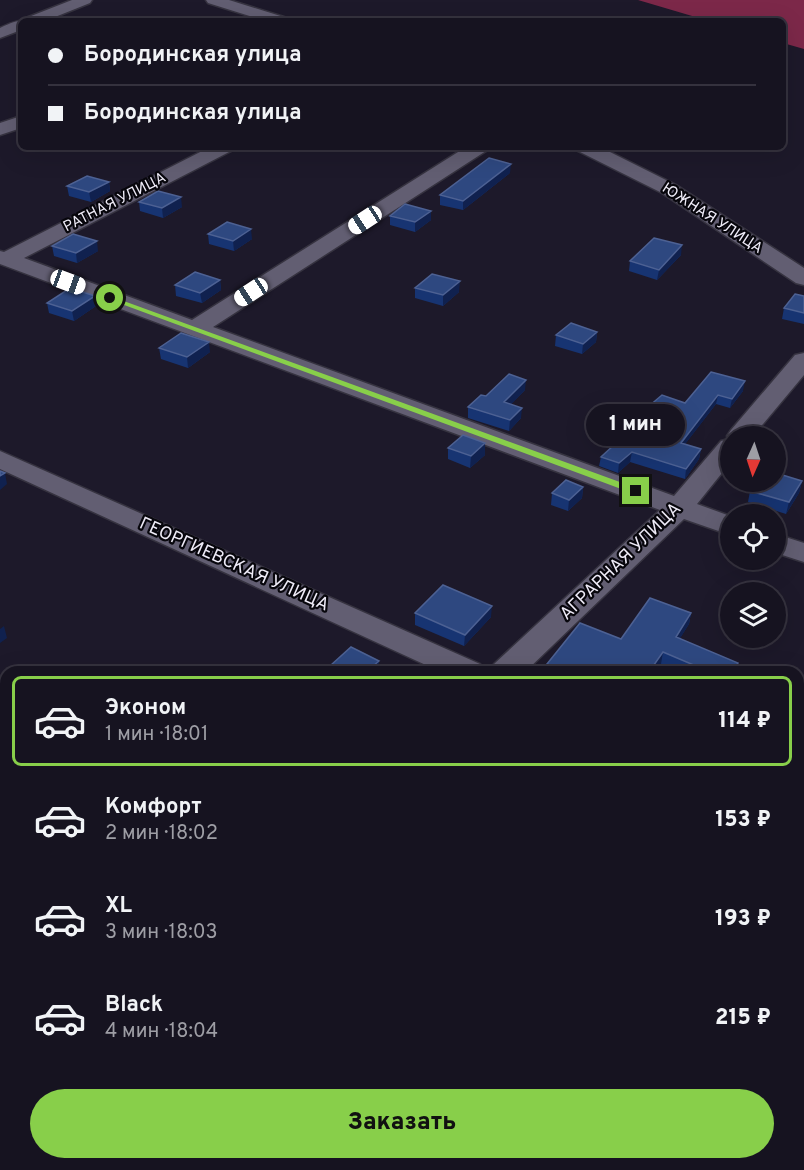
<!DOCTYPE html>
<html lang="ru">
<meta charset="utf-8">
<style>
body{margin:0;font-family:Overpass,sans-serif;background:#23202d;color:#f1f3f6;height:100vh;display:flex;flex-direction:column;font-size:22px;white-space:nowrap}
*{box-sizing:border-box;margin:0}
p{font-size:20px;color:#9e9ea5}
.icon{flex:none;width:33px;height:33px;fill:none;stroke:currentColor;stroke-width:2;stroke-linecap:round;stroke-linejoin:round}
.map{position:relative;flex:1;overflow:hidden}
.panel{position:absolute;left:0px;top:666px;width:804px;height:504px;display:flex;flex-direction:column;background:#161320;border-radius:18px 18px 0 0;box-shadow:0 6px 24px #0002,0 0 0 2px #35323e}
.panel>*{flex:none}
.banner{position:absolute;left:18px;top:18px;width:768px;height:132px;border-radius:9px;box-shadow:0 6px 24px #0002,0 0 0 2px #35323e;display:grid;align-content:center;height:132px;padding:0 30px;background:#161320}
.needle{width:39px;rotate:183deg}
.fabs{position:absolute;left:720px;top:426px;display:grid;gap:12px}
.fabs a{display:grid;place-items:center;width:66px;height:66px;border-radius:50%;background:#161320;box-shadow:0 6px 24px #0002,0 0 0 2px #35323e;font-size:30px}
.end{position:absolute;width:27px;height:27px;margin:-14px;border:8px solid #88cf4a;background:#111;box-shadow:0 0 0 3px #111}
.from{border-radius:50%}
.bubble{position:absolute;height:42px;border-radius:21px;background:#161320;box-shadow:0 6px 24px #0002,0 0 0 2px #35323e;font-size:20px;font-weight:800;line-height:42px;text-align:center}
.car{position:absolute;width:18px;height:36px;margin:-18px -9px;border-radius:8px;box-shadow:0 0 4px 2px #0007;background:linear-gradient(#fff 24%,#345 0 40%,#fff 0 76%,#345 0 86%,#fff 0)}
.banner b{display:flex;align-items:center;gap:21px;height:57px;font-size:22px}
.banner b+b{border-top:2px solid #35323e}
.banner i{width:15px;height:15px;background:#f1f3f6}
ul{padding:10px 0 0;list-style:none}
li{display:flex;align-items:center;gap:18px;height:90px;margin:0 12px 9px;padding:0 18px;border:3px solid transparent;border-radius:9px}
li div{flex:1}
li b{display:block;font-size:22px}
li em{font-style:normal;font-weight:800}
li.active{border-color:#88cf4a}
li>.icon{width:54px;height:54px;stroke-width:1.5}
.cta{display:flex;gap:12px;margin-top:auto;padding:12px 30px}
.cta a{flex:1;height:69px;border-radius:36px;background:#88cf4a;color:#111;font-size:24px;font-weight:800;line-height:69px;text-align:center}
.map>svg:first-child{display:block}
.forest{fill:#7c2849}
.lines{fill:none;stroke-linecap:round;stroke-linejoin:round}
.minor-casing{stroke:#363340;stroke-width:3}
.minor{fill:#625e72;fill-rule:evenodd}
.wall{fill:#173472}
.shaded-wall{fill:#10214f}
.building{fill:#2e4880;stroke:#4d6193;stroke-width:1.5}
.route{fill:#88cf4a}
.labels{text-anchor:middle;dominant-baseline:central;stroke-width:4.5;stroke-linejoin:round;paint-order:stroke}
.far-street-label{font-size:15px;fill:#efecf8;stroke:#07060c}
.street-label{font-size:18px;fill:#efecf8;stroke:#07060c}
</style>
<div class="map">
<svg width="804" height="1170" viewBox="0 0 804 1170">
<rect width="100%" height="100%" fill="#1d192a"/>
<!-- forest -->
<path class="forest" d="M638,0H804V49L783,43V21H709Z"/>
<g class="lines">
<defs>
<path id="minor" d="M72,0H92L90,3L45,21H21V30L0,38V28C7,25 16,20 23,21L26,18Z
M206,0H229L287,18L290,21H266L208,3Z
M21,116V128L0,135V123Z
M210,147H233L231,151L24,258L192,320L466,147H488L486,151L213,327L674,496L721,441L729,439L727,436L731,430L795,355L804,353V375L753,436H730V463L697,504L730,516V535L684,519L525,672H489L494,664L660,510L0,264V251L4,252Z
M576,147H600L676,185L804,268V285L796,283L662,193L578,151Z
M0,451L480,664L485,672H441L0,469Z
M776,534L804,543V562L776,553Z
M0,775L6,777V805L0,804Z
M798,808L804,810V839L798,837Z
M538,1164H582L583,1170H537Z"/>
</defs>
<!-- minor casing -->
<use href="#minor" class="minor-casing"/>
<!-- minor -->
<use href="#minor" class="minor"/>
</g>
<!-- wall -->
<path class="wall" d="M510,173L463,210L440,205V195Z
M109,182L110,191L91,202L69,196L67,186Z
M139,202L182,207L163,218L140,211Z
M390,216L431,220L415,232L390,225Z
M208,234L252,239L234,251L209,244Z
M52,246L98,251L77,263L54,256Z
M681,255L657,280L629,271L630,261Z
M220,280L221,290L202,303L176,296L175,285Z
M415,288L459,292L443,306L415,298Z
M95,296L96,306L74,321L49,313L47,303Z
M804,296V324L782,319L784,308Z
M597,332L596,342L582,354L555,346L556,335Z
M159,348L210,352L188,368L161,359Z
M711,372L743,391L730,408L716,404L685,444L701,449L699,459L685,479L630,462L618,473L599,466L601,457L621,438L622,429L685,403Z
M525,390L511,404L521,418L509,431L468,418V407L486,396Z
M448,448L485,455L470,468L448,459Z
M802,481L799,493L786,514L748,502L750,491Z
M583,487L582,498L568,511L551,505L552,493Z
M415,613L491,617L464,646L415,625Z
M691,613L689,624L680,638L736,672H680L661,664L655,672H546L547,664L621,639Z
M379,661V672H332L331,665Z
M798,763L804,790L800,795L798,794Z
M6,887V910L1,907L0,905V893Z"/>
<!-- shaded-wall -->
<path class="shaded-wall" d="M511,164L510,173L463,210V201Z
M109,182L110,191L91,202L89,192Z
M181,197L182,207L163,218L162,208Z
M431,211V220L415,232V222Z
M251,229L252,239L234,251L233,241Z
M97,241L98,251L77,263L76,253Z
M682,245L681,255L657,280L659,270Z
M220,280L221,290L202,303L200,293Z
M460,281L459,292L443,306V295Z
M95,296L96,306L74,321L72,311Z
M597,332L596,342L582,354L583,344Z
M209,342L210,352L188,368L187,357Z
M526,380L525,390L503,413L504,402Z
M745,381L743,391L730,408L732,399Z
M718,395L716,404L679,452L681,443Z
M522,408L521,418L509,431L510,420Z
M485,443V455L470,468L471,456Z
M701,449L699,459L685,479L686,469Z
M632,452L630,462L618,473L619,463Z
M5,473L7,484L0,490V476Z
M802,481L799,493L786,514L789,502Z
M583,487L582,498L568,511L569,500Z
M492,606L491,617L464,646L465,635Z
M691,613L689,624L674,648L676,637Z
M4,626L7,638L0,643V629Z
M663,652L661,664L655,672H649Z
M379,661V672H366Z
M738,663L736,672H732Z
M6,1092V1108L0,1114V1099Z"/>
<!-- building -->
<path class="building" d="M489,158L511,164L463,201L440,195Z
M87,176L109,182L89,192L67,186Z
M158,191L181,197L162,208L139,202Z
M405,204L431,211L415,222L390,216Z
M227,222L251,229L233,241L208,234Z
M73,234L97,241L76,253L52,246Z
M654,238L682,245L659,270L630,261Z
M195,272L220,280L200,293L175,285Z
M432,274L460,281L443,295L415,288Z
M70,288L95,296L72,311L47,303Z
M795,294L804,296V313L784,308Z
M571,323L597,332L583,344L556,335Z
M181,333L209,342L187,357L159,348Z
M711,372L745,381L732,399L718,395L681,443L701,449L686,469L632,452L619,463L601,457L628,432L622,429L662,395L685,403Z
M509,374L526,380L504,402L522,408L510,420L468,407L481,395L486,396Z
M463,435L485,443L471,456L448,448Z
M0,471L5,473L0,476Z
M776,473L802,481L789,502L750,491L756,482H776Z
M566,480L583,487L569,500L552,493Z
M443,585L492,606L465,635L415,613Z
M650,598L691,613L676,637L738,663L732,672H710L663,652L649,672H567L547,664L580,623L621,639Z
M351,647L379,661L366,672H345L331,665Z
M798,763L804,765V786L802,789L798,787Z
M6,887V900L0,897V893Z
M0,1056L6,1060V1092L0,1099Z
M798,1125L804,1128V1169L803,1168L802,1170H782L776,1167L777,1164H798Z"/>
<!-- route -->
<path class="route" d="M110,296L639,489L640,491L632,493L108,299Z"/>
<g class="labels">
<!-- far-street labels -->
<g class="far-street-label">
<text transform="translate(115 203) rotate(-27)">РАТНАЯ УЛИЦА</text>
<text transform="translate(712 219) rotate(33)">ЮЖНАЯ УЛИЦА</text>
</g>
<!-- street labels -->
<g class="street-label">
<text transform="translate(621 562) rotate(-44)">АГРАРНАЯ УЛИЦА</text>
<text transform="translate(234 565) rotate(24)">ГЕОРГИЕВСКАЯ УЛИЦА</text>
</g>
</g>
</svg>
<div class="fabs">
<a><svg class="needle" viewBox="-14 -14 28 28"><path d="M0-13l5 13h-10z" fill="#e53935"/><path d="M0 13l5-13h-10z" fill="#9e9ea5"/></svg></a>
<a><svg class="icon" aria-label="locate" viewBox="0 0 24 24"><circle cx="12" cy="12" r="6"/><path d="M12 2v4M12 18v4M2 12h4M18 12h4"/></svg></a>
<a><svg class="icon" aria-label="layers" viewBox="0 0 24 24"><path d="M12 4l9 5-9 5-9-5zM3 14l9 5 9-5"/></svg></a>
</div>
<i class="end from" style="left:110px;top:298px"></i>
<i class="end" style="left:636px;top:491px"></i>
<div class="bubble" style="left:586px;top:404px;width:99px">1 мин</div>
<i class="car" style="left:365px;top:220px;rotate:237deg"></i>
<i class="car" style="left:68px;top:282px;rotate:110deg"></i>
<i class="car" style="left:251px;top:292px;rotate:237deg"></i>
<div class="banner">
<b><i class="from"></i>Бородинская улица</b>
<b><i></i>Бородинская улица</b>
</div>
<section class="panel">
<ul>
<li class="active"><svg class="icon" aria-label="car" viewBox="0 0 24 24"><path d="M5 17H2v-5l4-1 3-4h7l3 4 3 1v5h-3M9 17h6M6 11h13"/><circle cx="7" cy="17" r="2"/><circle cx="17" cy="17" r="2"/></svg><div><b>Эконом</b><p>1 мин · 18:01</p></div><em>114 ₽</em></li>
<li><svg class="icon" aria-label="car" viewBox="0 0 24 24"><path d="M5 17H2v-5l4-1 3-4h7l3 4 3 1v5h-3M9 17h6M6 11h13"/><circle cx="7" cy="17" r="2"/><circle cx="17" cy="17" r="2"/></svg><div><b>Комфорт</b><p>2 мин · 18:02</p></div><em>153 ₽</em></li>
<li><svg class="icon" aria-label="car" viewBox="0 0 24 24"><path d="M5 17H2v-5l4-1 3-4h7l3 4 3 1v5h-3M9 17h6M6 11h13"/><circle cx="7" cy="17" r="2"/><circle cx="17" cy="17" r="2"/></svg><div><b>XL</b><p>3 мин · 18:03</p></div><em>193 ₽</em></li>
<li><svg class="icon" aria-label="car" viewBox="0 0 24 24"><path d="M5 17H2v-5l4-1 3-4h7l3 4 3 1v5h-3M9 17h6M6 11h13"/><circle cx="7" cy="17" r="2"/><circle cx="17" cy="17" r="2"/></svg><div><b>Black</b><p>4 мин · 18:04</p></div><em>215 ₽</em></li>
</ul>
<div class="cta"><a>Заказать</a></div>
</section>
</div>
